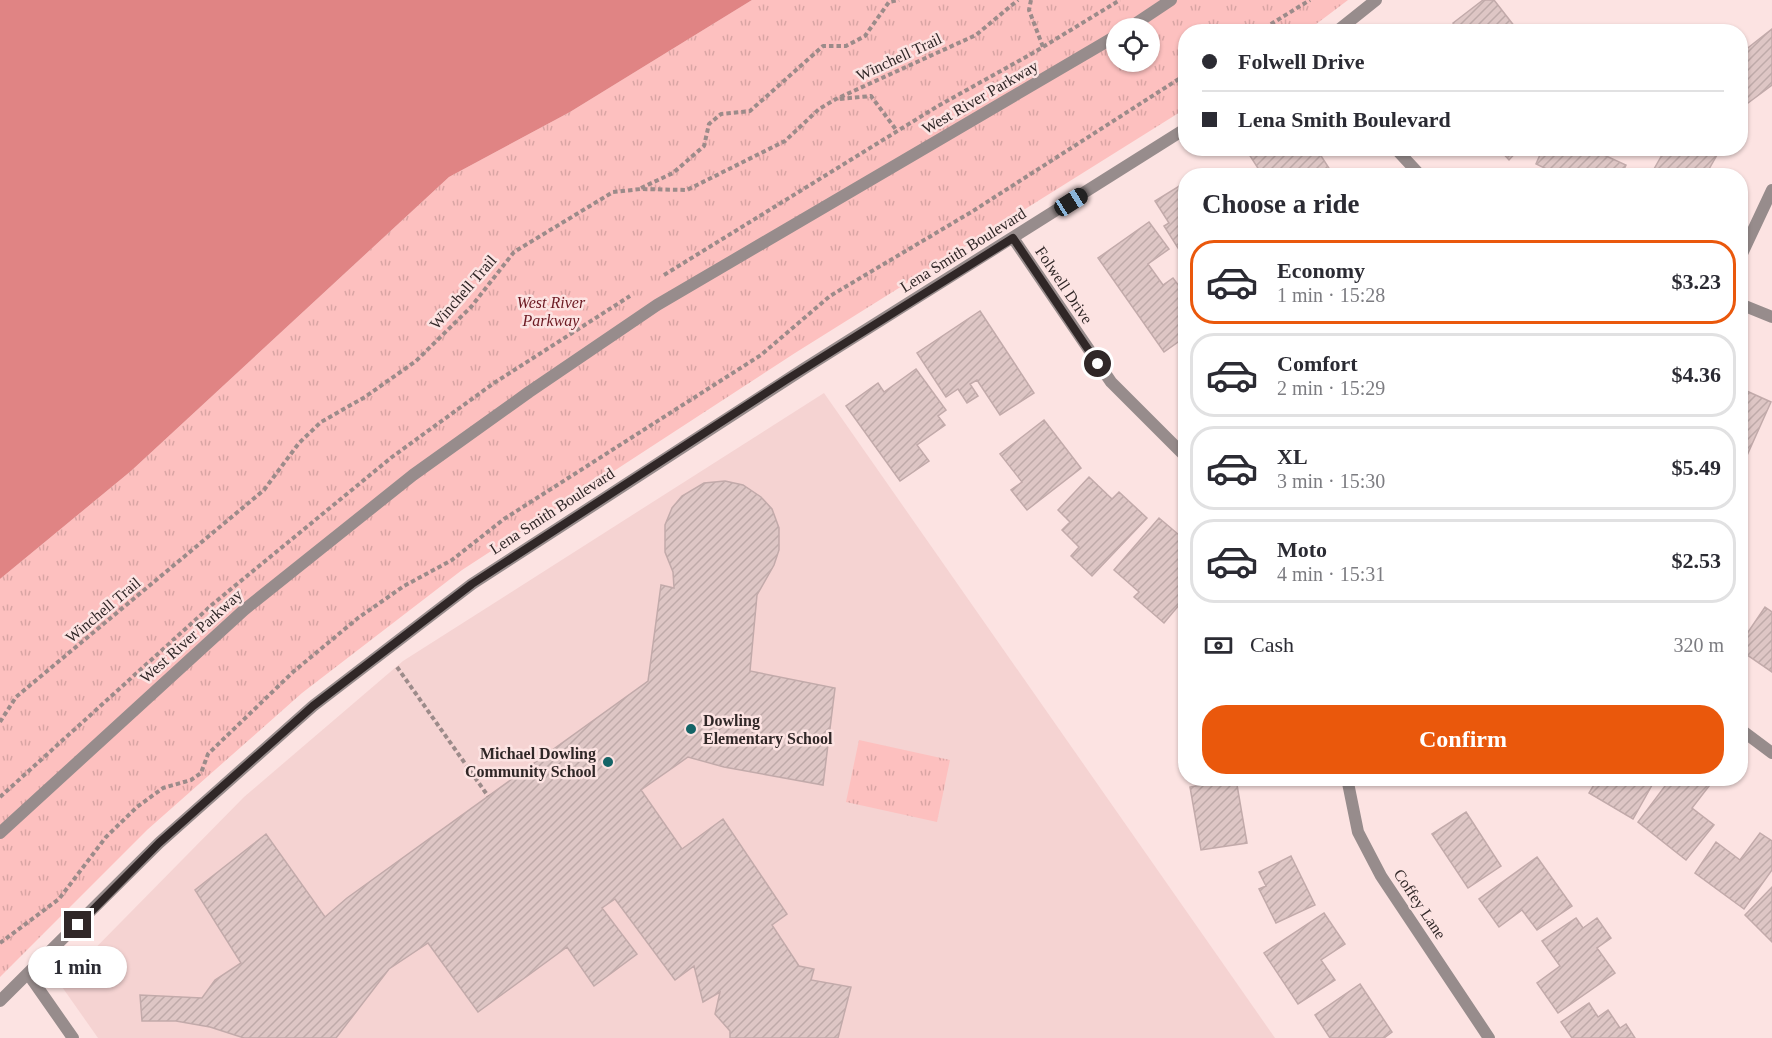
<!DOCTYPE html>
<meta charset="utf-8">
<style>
body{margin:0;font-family:"Times New Roman",serif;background:#f7f7f7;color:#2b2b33;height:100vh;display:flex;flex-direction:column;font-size:22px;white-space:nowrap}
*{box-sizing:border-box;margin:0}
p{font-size:20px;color:#7c7c81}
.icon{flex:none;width:33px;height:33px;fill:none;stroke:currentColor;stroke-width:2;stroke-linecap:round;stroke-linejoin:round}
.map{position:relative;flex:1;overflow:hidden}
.drawer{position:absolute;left:1178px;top:168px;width:570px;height:618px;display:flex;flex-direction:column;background:#fff;border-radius:24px;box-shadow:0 2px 4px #0004}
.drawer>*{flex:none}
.top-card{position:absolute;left:1178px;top:24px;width:570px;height:132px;border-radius:24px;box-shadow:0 2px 4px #0004;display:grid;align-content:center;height:132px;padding:0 24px;background:#fff}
.tools{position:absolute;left:1106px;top:18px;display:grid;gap:12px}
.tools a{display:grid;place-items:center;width:54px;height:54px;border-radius:50%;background:#fff;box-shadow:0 2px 4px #0004;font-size:30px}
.end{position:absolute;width:27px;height:27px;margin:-14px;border:8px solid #302727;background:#fff;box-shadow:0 0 0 3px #fff}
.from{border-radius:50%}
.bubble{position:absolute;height:42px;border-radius:21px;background:#fff;box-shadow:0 2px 4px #0004;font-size:20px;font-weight:700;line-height:42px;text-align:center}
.car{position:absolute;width:18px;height:36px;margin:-18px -9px;border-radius:8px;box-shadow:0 0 4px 2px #0007;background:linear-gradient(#222 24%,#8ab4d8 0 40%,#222 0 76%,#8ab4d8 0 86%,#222 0)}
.top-card b{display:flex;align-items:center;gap:21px;height:57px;font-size:22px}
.top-card b+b{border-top:2px solid #e1e1e2}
.top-card i{width:15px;height:15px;background:#2b2b33}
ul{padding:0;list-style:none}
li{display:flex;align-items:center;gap:18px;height:84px;margin:0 12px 9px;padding:0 12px;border:3px solid #e1e1e2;border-radius:24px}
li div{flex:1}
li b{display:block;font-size:22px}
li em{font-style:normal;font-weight:700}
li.current{border-color:#ea580c}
li>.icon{width:54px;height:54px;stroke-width:1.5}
h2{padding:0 24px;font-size:27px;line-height:72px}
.pay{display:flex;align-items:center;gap:15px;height:66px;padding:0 24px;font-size:22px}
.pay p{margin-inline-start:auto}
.action{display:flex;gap:12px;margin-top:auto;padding:12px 24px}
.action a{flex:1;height:69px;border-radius:24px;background:#ea580c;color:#fff;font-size:24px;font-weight:700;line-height:69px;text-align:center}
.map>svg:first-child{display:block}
.built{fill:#f5d3d2}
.park{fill:url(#park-tufts);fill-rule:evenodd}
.water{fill:#e08484}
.building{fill:url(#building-hatch);stroke:#c2aaaa;stroke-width:1.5}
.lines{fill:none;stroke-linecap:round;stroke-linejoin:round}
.path{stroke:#9c8b8a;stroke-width:4;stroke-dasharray:4.5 3;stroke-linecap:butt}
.street{stroke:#978c8c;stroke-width:12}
.route{stroke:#302727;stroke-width:8}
.poi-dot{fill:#146467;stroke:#fce3e2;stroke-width:2}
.labels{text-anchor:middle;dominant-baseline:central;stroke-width:5;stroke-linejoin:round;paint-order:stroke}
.street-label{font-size:16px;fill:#302727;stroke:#fce3e2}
.park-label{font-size:16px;font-style:italic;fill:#6b1821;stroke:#fce3e2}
.poi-label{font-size:16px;font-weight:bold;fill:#302727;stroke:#fce3e2;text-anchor:start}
</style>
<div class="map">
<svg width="1772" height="1038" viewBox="0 0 1772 1038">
<defs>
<pattern id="park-tufts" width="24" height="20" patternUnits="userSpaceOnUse" patternTransform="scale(1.5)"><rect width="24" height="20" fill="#fdc0bf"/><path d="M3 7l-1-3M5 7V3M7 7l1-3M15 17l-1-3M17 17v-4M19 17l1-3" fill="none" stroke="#d9a5a4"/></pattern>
<pattern id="building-hatch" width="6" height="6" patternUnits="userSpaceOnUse" patternTransform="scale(1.5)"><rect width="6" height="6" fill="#dec6c5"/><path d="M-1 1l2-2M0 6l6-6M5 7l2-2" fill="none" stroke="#bfaaa9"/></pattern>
</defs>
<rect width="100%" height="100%" fill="#fce3e2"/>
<!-- built -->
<path class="built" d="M824,393L1275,1038H98L60,984L244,797L403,661Z"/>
<!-- park -->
<path class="park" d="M752,0H1348L1307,31L1185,32V109L795,353L462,570L302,693L147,830L0,977V579L131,471L449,177L570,112ZM1116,28H1149V62H1116Z
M859,740L950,760L937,822L846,802Z"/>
<!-- water -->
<path class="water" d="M0,0H752L570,112L449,177L131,471L0,579Z"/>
<!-- building -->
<path class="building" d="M1483,0H1494L1515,27L1509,32H1455L1458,29L1453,23Z
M1772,29V85L1744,106L1740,100V54Z
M1245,148H1316L1334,176H1263Z
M1498,148H1520L1509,160Z
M1543,148H1607L1604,155L1626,165L1621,176H1561L1536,164Z
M1666,148H1721L1705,176H1650Z
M1181,185L1185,190V259L1164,226L1169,223L1155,201Z
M1149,222L1169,249L1148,264L1163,285L1173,278L1185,294V337L1164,352L1098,258Z
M980,311L1034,393L1000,415L977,380L970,384L978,396L967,403L958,389L946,397L917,353Z
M916,369L946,410L938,416L945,425L917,445L929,461L900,481L846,406L878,383L884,392Z
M1740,388L1771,402L1744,462L1740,461Z
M1044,420L1081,468L1027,510L1011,490L1022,482L1000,454Z
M1089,477L1112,499L1119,492L1147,518L1092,576L1071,556L1079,547L1062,530L1070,522L1058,510Z
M725,481L743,485L761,497L772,509L779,528V550L774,565L757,595L750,671L835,688L823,785L724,767L688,757L641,790L682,849L723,819L787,914L772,925L799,966L814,969L811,980L851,987L838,1038H730V1031L715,1014L720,992L703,1002L694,966L675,980L615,899L602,908L637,954L594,986L567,947L478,1012L428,943L389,969L336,1038H244L210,1027L176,1021H142L140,995L202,998L215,980L241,963L195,890L266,834L325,917L347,898L648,681L661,585L674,588L673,572L665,552V525L672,508L682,496L704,483Z
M1159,518L1185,540V598L1164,623L1134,597L1139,592L1114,570Z
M1765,607L1772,612V672L1740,650V644Z
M1598,778H1656L1633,819L1589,793Z
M1671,778H1700L1709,786L1692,808L1714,825L1686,860L1638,822Z
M1236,779L1247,843L1201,850L1190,787Z
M1466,812L1501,866L1468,888L1432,834Z
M1760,833L1772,841V870L1744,909L1695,873L1716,842L1740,860Z
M1291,856L1315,905L1276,923L1259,889L1266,886L1259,872Z
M1537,857L1572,906L1537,930L1522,910L1499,927L1479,899Z
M1772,887V942L1745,915Z
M1324,913L1345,944L1321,960L1335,980L1298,1004L1264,953Z
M1576,918L1583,928L1597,918L1611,938L1597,948L1615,973L1558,1013L1537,983L1560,966L1542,941Z
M1360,984L1392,1032L1384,1038H1330L1315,1015Z
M1589,1003L1598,1017L1608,1010L1620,1028L1626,1024L1635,1038H1572L1561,1022Z"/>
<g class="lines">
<!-- path -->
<path class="path" d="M1031,0L1029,10L1043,47
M1258,32L1310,0
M840,99L871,96L897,131
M641,188L673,173L704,146L709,124L721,114L750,111L823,46H846L865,36L889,2L899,0
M664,275L938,106L1033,53L1120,0
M397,667L488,796
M0,722L16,697L264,490L299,443L321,422L365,397L416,361L471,307L514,252L613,192L641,189L687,190L785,141L819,109L836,99L976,35L1018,0
M0,797L214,603L392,457L494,383L630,296
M0,943L59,899L106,837L137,807L163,788L191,780L201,773L208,754L293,672L358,618L404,586L452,560L504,519L761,355L830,296L973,211L1185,75"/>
<!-- street -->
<path class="street" d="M1129,28L1171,0
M1336,32L1376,0
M1395,148L1421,176
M1013,238L1111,382L1185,456
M1740,258L1772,190
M1740,304L1772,317
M1740,729L1772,753
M1347,778L1358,832L1381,876L1489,1038
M0,833L244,610L413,475L529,392L657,305L1116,36
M29,975L73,1038
M0,1001L159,843L313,706L472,584L805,368L1185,129"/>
</g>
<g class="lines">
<!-- route -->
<path class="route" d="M78,925L159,843L313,706L472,584L786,380L1013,238L1098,364"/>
</g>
<!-- markers -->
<g class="poi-dot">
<circle cx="691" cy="729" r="6"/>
<circle cx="608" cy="762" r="6"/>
</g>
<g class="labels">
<!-- street labels -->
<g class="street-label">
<text transform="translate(899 57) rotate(-25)">Winchell Trail</text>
<text transform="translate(980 97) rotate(-30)">West River Parkway</text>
<text transform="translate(963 250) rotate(-32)">Lena Smith Boulevard</text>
<text transform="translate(1064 285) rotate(56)">Folwell Drive</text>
<text transform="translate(463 292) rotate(-49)">Winchell Trail</text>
<text transform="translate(552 511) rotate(-33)">Lena Smith Boulevard</text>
<text transform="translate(103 610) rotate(-40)">Winchell Trail</text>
<text transform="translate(191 636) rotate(-42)">West River Parkway</text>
<text transform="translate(1420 904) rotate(56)">Coffey Lane</text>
</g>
<!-- park labels -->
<g class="park-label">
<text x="551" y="302">West River<tspan x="551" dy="18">Parkway</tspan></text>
</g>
<!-- poi labels -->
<g class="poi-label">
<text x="703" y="720">Dowling<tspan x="703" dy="18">Elementary School</tspan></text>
<text x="596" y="753" text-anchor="end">Michael Dowling<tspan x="596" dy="18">Community School</tspan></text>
</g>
</g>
</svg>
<div class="tools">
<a><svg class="icon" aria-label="locate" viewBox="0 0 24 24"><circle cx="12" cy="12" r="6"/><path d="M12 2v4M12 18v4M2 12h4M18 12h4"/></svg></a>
</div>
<i class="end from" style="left:1098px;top:364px"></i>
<i class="end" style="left:78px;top:925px"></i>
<div class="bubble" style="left:28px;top:946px;width:99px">1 min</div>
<i class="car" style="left:1071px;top:202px;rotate:58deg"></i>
<div class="top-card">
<b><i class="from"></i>Folwell Drive</b>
<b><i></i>Lena Smith Boulevard</b>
</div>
<section class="drawer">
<h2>Choose a ride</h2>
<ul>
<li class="current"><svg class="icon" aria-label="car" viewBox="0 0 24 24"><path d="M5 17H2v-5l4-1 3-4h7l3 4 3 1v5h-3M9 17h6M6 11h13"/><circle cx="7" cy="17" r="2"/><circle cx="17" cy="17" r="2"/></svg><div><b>Economy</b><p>1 min · 15:28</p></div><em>$3.23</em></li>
<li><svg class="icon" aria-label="car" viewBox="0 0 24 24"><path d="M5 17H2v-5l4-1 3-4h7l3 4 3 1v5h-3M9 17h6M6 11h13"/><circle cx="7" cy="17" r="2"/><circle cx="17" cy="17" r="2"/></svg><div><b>Comfort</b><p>2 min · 15:29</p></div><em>$4.36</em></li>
<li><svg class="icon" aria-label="car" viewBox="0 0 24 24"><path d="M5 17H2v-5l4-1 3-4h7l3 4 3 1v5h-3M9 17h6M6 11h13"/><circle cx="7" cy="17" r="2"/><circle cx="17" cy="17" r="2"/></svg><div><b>XL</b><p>3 min · 15:30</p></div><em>$5.49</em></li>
<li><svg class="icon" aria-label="car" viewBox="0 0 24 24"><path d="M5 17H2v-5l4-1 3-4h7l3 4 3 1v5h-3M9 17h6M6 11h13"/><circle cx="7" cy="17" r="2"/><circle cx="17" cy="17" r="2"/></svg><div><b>Moto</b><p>4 min · 15:31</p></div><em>$2.53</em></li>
</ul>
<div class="pay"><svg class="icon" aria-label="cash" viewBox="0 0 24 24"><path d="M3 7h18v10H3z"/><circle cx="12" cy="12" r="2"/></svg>Cash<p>320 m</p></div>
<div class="action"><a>Confirm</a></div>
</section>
</div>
